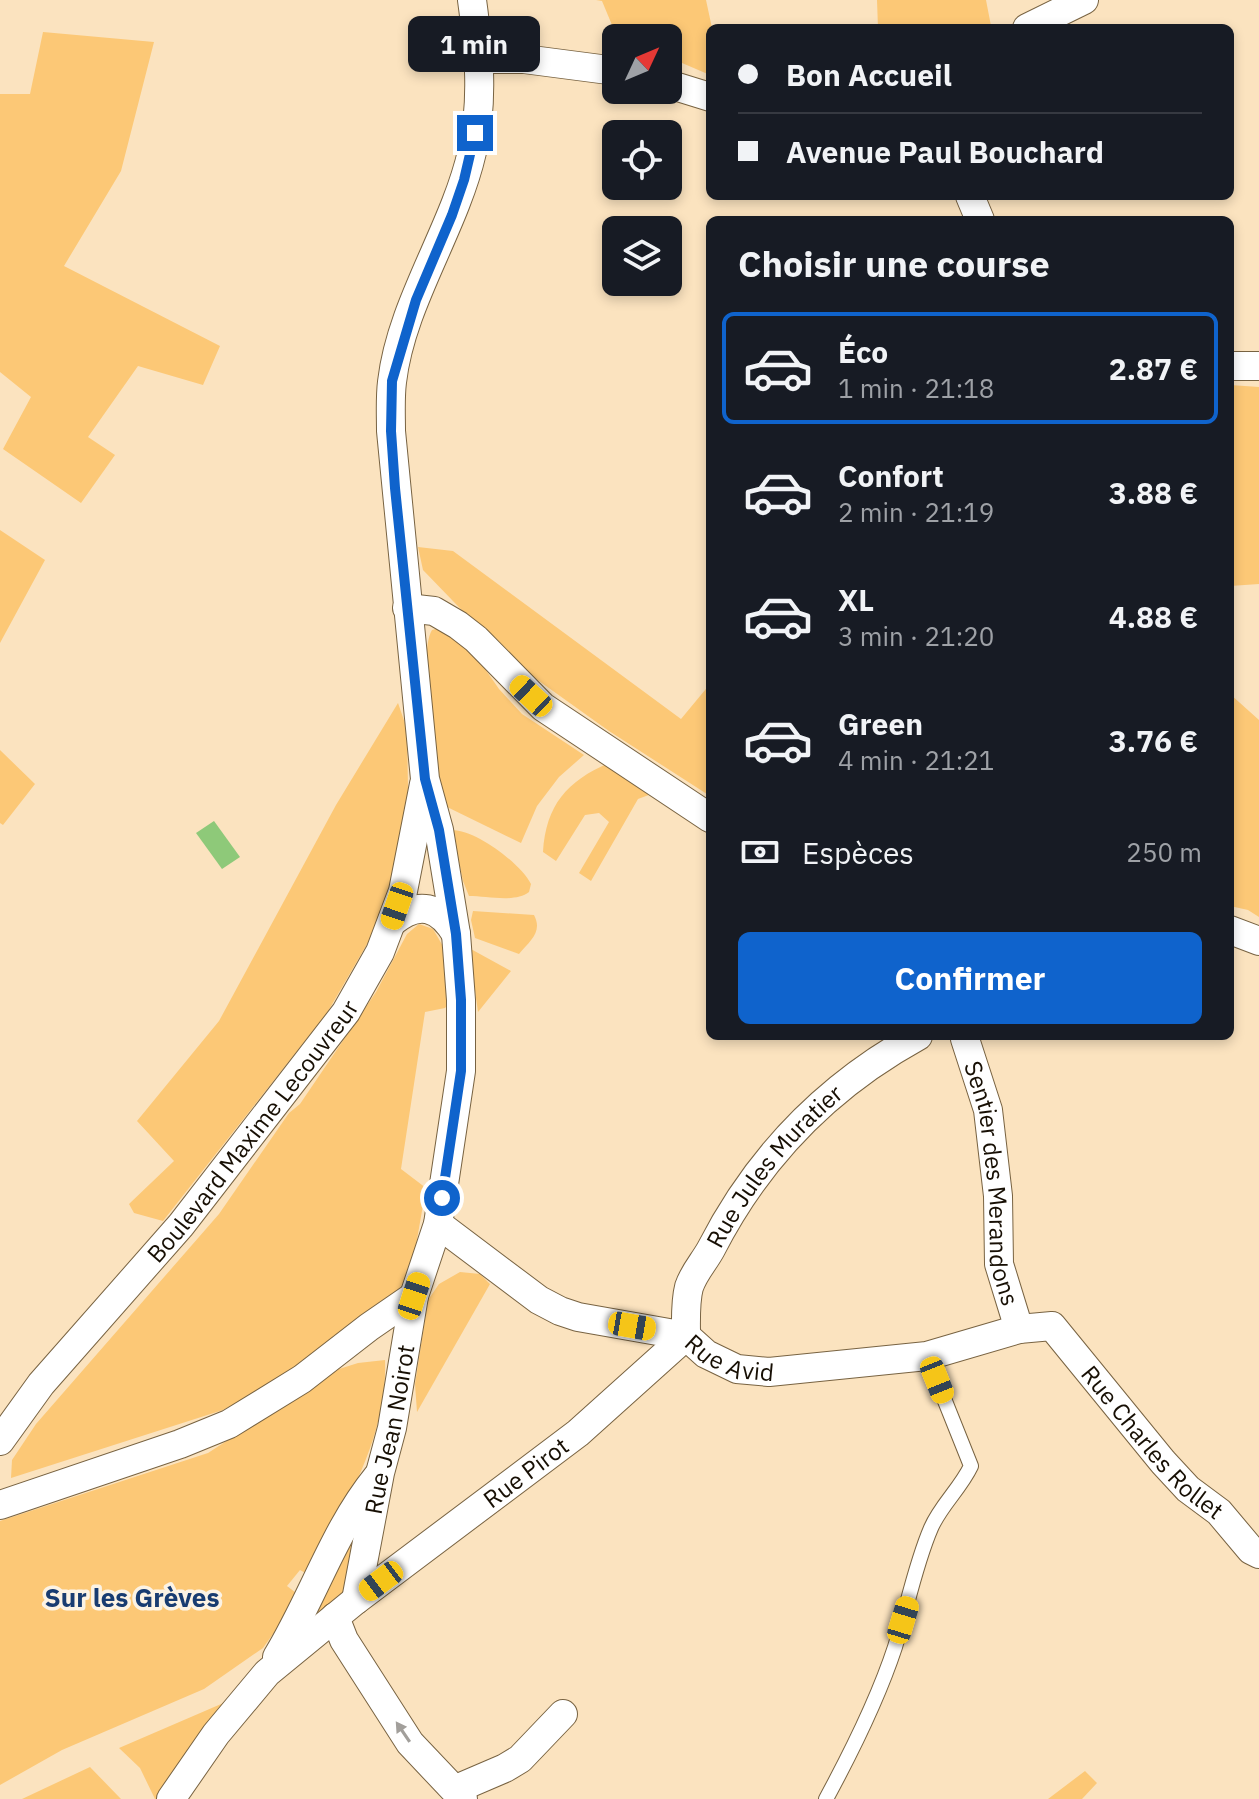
<!DOCTYPE html>
<html lang="fr">
<meta charset="utf-8">
<style>
body{margin:0;font-family:"IBM Plex Sans",sans-serif;background:#20242c;color:#f1f3f6;height:100vh;display:flex;flex-direction:column;font-size:30px;white-space:nowrap}
*{box-sizing:border-box;margin:0}
p{font-size:26px;color:#9ea1a6}
.icon{flex:none;width:44px;height:44px;fill:none;stroke:currentColor;stroke-width:2;stroke-linecap:round;stroke-linejoin:round}
.map{position:relative;flex:1;overflow:hidden}
.drawer{position:absolute;left:706px;top:216px;width:528px;height:824px;display:flex;flex-direction:column;background:#171b24;border-radius:12px;box-shadow:0 4px 12px #0003}
.drawer>*{flex:none}
.guide{position:absolute;left:706px;top:24px;width:528px;height:176px;border-radius:12px;box-shadow:0 4px 12px #0003;display:grid;align-content:center;height:176px;padding:0 32px;background:#171b24}
.needle{width:52px;rotate:46deg}
.controls{position:absolute;left:602px;top:24px;display:grid;gap:16px}
.controls a{display:grid;place-items:center;width:80px;height:80px;border-radius:12px;background:#171b24;box-shadow:0 4px 12px #0003;font-size:40px}
.end{position:absolute;width:36px;height:36px;margin:-18px;border:10px solid #0f63cc;background:#fff;box-shadow:0 0 0 4px #fff}
.from{border-radius:50%}
.bubble{position:absolute;height:56px;border-radius:12px;background:#171b24;box-shadow:0 4px 12px #0003;font-size:26px;font-weight:700;line-height:56px;text-align:center}
.car{position:absolute;width:24px;height:48px;margin:-24px -12px;border-radius:10px;box-shadow:0 0 6px 2px #0007;background:linear-gradient(#f5c518 24%,#345 0 40%,#f5c518 0 76%,#345 0 86%,#f5c518 0)}
.guide b{display:flex;align-items:center;gap:28px;height:76px;font-size:30px}
.guide b+b{border-top:2px solid #363941}
.guide i{width:20px;height:20px;background:#f1f3f6}
ul{padding:0;list-style:none}
li{display:flex;align-items:center;gap:24px;height:112px;margin:0 16px 12px;padding:0 16px;border:4px solid transparent;border-radius:12px}
li div{flex:1}
li b{display:block;font-size:30px}
li em{font-style:normal;font-weight:700}
li.current{border-color:#0f63cc}
li>.icon{width:72px;height:72px;stroke-width:1.5}
h2{padding:0 32px;font-size:36px;line-height:96px}
.pay{display:flex;align-items:center;gap:20px;height:88px;padding:0 32px;font-size:30px}
.pay p{margin-inline-start:auto}
.cta{display:flex;gap:16px;margin-top:auto;padding:16px 32px}
.cta a{flex:1;height:92px;border-radius:12px;background:#0f63cc;color:#fff;font-size:32px;font-weight:700;line-height:92px;text-align:center}
.map>svg:first-child{display:block}
.green{fill:#fcc876}
.water{fill:#8ec979}
.lines{fill:none;stroke-linecap:round;stroke-linejoin:round}
.lane-casing{stroke:#786342;stroke-width:16}
.street-casing{stroke:#786342;stroke-width:30}
.lane{stroke:#fff;stroke-width:14}
.street{stroke:#fff;stroke-width:28}
.oneway{fill:#a29f9b}
.route{stroke:#0f63cc;stroke-width:10}
.labels{text-anchor:middle;dominant-baseline:central;stroke-width:7;stroke-linejoin:round;paint-order:stroke}
.street-label{font-size:24px;fill:#170f04;stroke:#fcf3e4}
.neighbourhood-label{font-size:26px;font-weight:bold;fill:#183c71;stroke:#fcf3e4}
</style>
<div class="map">
<svg width="1259" height="1799" viewBox="0 0 1259 1799">
<rect width="100%" height="100%" fill="#fbe3bf"/>
<!-- green -->
<path class="green" d="M596,0H706L712,28L710,75L668,57V38L617,37L602,1Z
M877,0H986L991,26L878,28Z
M43,32L154,42L121,171L64,266L220,346L203,385L138,366L88,437L115,455L81,503L3,449L31,397L0,372V94H30Z
M1230,385L1259,387V584L1230,586Z
M0,530L45,560L0,643Z
M418,547L453,551L681,719L710,684V796L609,731L511,661L423,570Z
M443,627L474,653L499,689L522,714L584,755L559,777L537,806L521,843L443,805C439,769 416,657 432,630Z
M1230,694L1259,720V917L1248,910L1230,906Z
M398,703L407,729L408,788L404,831L393,876L374,932L327,1013L163,1221L134,1213L129,1204L174,1161L137,1121L219,1021L336,805Z
M0,750L35,784L3,825L0,823Z
M609,763L654,793L638,799L591,881L579,873L609,822L599,813L585,815L556,861L543,852C546,805 567,781 609,763Z
M452,830C476,830 520,863 531,884L529,892C515,903 487,896 469,896L463,881Z
M473,911L534,915C543,932 530,941 519,954L475,938L471,920Z
M419,924L433,929L451,960V1001L445,1008L425,1012L401,1169L426,1188L412,1268L399,1290L305,1367L223,1410L11,1478L12,1460L36,1424L219,1214L289,1113L300,1104L376,992L407,934Z
M469,948L511,971L478,1012Z
M460,1272L480,1274L490,1284L417,1412L415,1384L428,1300L439,1284Z
M385,1360C388,1438 343,1508 309,1575L300,1570L287,1586L300,1596L263,1648L204,1689L62,1750L0,1785V1521L208,1453L336,1370L358,1363Z
M368,1505L347,1594L298,1638Z
M235,1698L160,1799H155L140,1768L119,1748Z
M90,1767L121,1799H22Z
M1085,1771L1097,1783L1082,1799H1048Z"/>
<!-- water -->
<path class="water" d="M214,821L240,857L222,869L196,833Z"/>
<g class="lines">
<defs>
<path id="lane" d="M826,1799C852,1751 878,1699 895,1647C907,1608 915,1565 931,1528C941,1505 960,1489 971,1466L927,1356"/>
<g id="street">
<path d="M1027,28L1084,0"/>
<path d="M480,59H524L616,71"/>
<path d="M668,84L710,97"/>
<path d="M970,196L980,220"/>
<path d="M1230,366H1259"/>
<path d="M407,608L434,611L458,625L476,639L543,707L710,818"/>
<path d="M392,922C419,900 439,906 456,934"/>
<path d="M1230,930L1259,941"/>
<path id="s1" d="M965,1039L988,1110L998,1196L999,1264L1019,1329"/>
<path id="s2" d="M438,1224L539,1300L560,1311L578,1317L686,1336L706,1354L737,1369L769,1372L927,1356L1019,1329L1052,1326L1163,1462L1188,1489L1219,1512L1251,1550L1259,1554"/>
<path id="s3" d="M686,1336C686,1320 685,1302 689,1287C694,1272 704,1262 711,1249C758,1157 827,1086 918,1036"/>
<path id="s4" d="M0,1441L41,1384L181,1225L346,1012L380,952L403,891L424,784"/>
<path d="M0,1505L180,1444L229,1424L302,1379L369,1327L414,1296"/>
<path id="s5" d="M356,1600L380,1473L392,1428L414,1296L438,1224L461,1071V1000L456,934L439,830L425,779L391,431C391,415 390,398 392,382C401,303 454,230 472,152C484,101 479,51 472,0"/>
<path d="M335,1617L344,1640L410,1743L463,1799"/>
<path d="M277,1657C313,1598 334,1530 377,1477"/>
<path d="M456,1789L505,1768L520,1759L563,1714"/>
<path id="s6" d="M171,1799L216,1734L267,1673L356,1600L578,1433L686,1336"/>
</g>
</defs>
<!-- lane casing -->
<use href="#lane" class="lane-casing"/>
<!-- street casing -->
<use href="#street" class="street-casing"/>
<!-- lane -->
<use href="#lane" class="lane"/>
<!-- street -->
<use href="#street" class="street"/>
</g>
<!-- one-way arrows -->
<defs><path id="oneway-solid" d="M-6-.8H1V-3.2L6.5 0L1 3.2V.8H-6Z" transform="scale(2)"/></defs>
<use class="oneway" href="#oneway-solid" transform="translate(403 1732) rotate(-124)"/>
<g class="lines">
<!-- route -->
<path class="route" d="M442,1198L461,1071V1000L456,934L439,830L425,779L395,488L391,431L392,381L416,300L452,215L464,180L475,133"/>
</g>
<g class="labels">
<!-- street labels -->
<g class="street-label">
<text stroke="none"><textPath href="#s4" startOffset="400">Boulevard Maxime Lecouvreur</textPath></text>
<text stroke="none"><textPath href="#s3" startOffset="198">Rue Jules Muratier</textPath></text>
<text stroke="none"><textPath href="#s1" startOffset="148">Sentier des Merandons</textPath></text>
<text stroke="none"><textPath href="#s2" startOffset="330">Rue Avid</textPath></text>
<text stroke="none"><textPath href="#s5" startOffset="174">Rue Jean Noirot</textPath></text>
<text stroke="none"><textPath href="#s2" startOffset="814">Rue Charles Rollet</textPath></text>
<text stroke="none"><textPath href="#s6" startOffset="486">Rue Pirot</textPath></text>
</g>
<!-- neighbourhood labels -->
<g class="neighbourhood-label">
<text x="132" y="1597">Sur les Grèves</text>
</g>
</g>
</svg>
<div class="controls">
<a><svg class="needle" viewBox="-14 -14 28 28"><path d="M0-13l5 13h-10z" fill="#e53935"/><path d="M0 13l5-13h-10z" fill="#9ea1a6"/></svg></a>
<a><svg class="icon" aria-label="locate" viewBox="0 0 24 24"><circle cx="12" cy="12" r="6"/><path d="M12 2v4M12 18v4M2 12h4M18 12h4"/></svg></a>
<a><svg class="icon" aria-label="layers" viewBox="0 0 24 24"><path d="M12 4l9 5-9 5-9-5zM3 14l9 5 9-5"/></svg></a>
</div>
<i class="end from" style="left:442px;top:1198px"></i>
<i class="end" style="left:475px;top:133px"></i>
<div class="bubble" style="left:408px;top:16px;width:132px">1 min</div>
<i class="car" style="left:531px;top:696px;rotate:313deg"></i>
<i class="car" style="left:397px;top:906px;rotate:199deg"></i>
<i class="car" style="left:414px;top:1296px;rotate:18deg"></i>
<i class="car" style="left:632px;top:1326px;rotate:100deg"></i>
<i class="car" style="left:937px;top:1380px;rotate:158deg"></i>
<i class="car" style="left:381px;top:1581px;rotate:233deg"></i>
<i class="car" style="left:903px;top:1620px;rotate:17deg"></i>
<div class="guide">
<b><i class="from"></i>Bon Accueil</b>
<b><i></i>Avenue Paul Bouchard</b>
</div>
<section class="drawer">
<h2>Choisir une course</h2>
<ul>
<li class="current"><svg class="icon" aria-label="car" viewBox="0 0 24 24"><path d="M5 17H2v-5l4-1 3-4h7l3 4 3 1v5h-3M9 17h6M6 11h13"/><circle cx="7" cy="17" r="2"/><circle cx="17" cy="17" r="2"/></svg><div><b>Éco</b><p>1 min · 21:18</p></div><em>2.87 €</em></li>
<li><svg class="icon" aria-label="car" viewBox="0 0 24 24"><path d="M5 17H2v-5l4-1 3-4h7l3 4 3 1v5h-3M9 17h6M6 11h13"/><circle cx="7" cy="17" r="2"/><circle cx="17" cy="17" r="2"/></svg><div><b>Confort</b><p>2 min · 21:19</p></div><em>3.88 €</em></li>
<li><svg class="icon" aria-label="car" viewBox="0 0 24 24"><path d="M5 17H2v-5l4-1 3-4h7l3 4 3 1v5h-3M9 17h6M6 11h13"/><circle cx="7" cy="17" r="2"/><circle cx="17" cy="17" r="2"/></svg><div><b>XL</b><p>3 min · 21:20</p></div><em>4.88 €</em></li>
<li><svg class="icon" aria-label="car" viewBox="0 0 24 24"><path d="M5 17H2v-5l4-1 3-4h7l3 4 3 1v5h-3M9 17h6M6 11h13"/><circle cx="7" cy="17" r="2"/><circle cx="17" cy="17" r="2"/></svg><div><b>Green</b><p>4 min · 21:21</p></div><em>3.76 €</em></li>
</ul>
<div class="pay"><svg class="icon" aria-label="cash" viewBox="0 0 24 24"><path d="M3 7h18v10H3z"/><circle cx="12" cy="12" r="2"/></svg>Espèces<p>250 m</p></div>
<div class="cta"><a>Confirmer</a></div>
</section>
</div>
